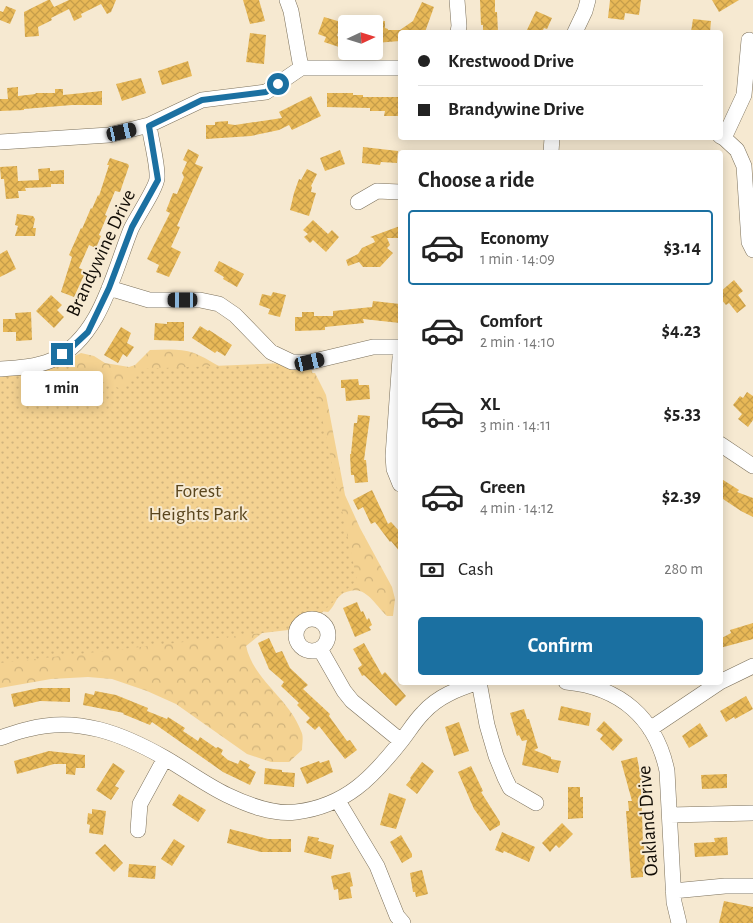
<!DOCTYPE html>
<meta charset="utf-8">
<style>
body{margin:0;font-family:"Alegreya Sans",sans-serif;background:#f6f6f6;color:#222;height:100vh;display:flex;flex-direction:column;font-size:19px;white-space:nowrap}
*{box-sizing:border-box;margin:0}
p{font-size:16px;color:#767676}
.icon{flex:none;width:28px;height:28px;fill:none;stroke:currentColor;stroke-width:2;stroke-linecap:round;stroke-linejoin:round}
.map{position:relative;flex:1;overflow:hidden}
.side{position:absolute;left:398px;top:150px;width:325px;height:535px;display:flex;flex-direction:column;background:#fff;border-radius:5px;box-shadow:0 2px 12px #0003}
.side>*{flex:none}
.hud{position:absolute;left:398px;top:30px;width:325px;height:110px;border-radius:5px;box-shadow:0 2px 12px #0003;display:grid;align-content:center;height:110px;padding:0 20px;background:#fff}
.needle{width:32px;rotate:86deg}
.buttons{position:absolute;left:338px;top:15px;display:grid;gap:10px}
.buttons a{display:grid;place-items:center;width:45px;height:45px;border-radius:5px;background:#fff;box-shadow:0 2px 12px #0003;font-size:25px}
.end{position:absolute;width:22px;height:22px;margin:-11px;border:6px solid #1b70a1;background:#fff;box-shadow:0 0 0 2px #fff}
.from{border-radius:50%}
.bubble{position:absolute;height:35px;border-radius:5px;background:#fff;box-shadow:0 2px 12px #0003;font-size:16px;font-weight:700;line-height:35px;text-align:center}
.car{position:absolute;width:15px;height:30px;margin:-15px -8px;border-radius:6px;box-shadow:0 0 4px 1px #0007;background:linear-gradient(#222 24%,#8ab4d8 0 40%,#222 0 76%,#8ab4d8 0 86%,#222 0)}
.hud b{display:flex;align-items:center;gap:18px;height:48px;font-size:19px}
.hud b+b{border-top:1px solid #e0e0e0}
.hud i{width:12px;height:12px;background:#222}
ul{padding:0;list-style:none}
li{display:flex;align-items:center;gap:15px;height:75px;margin:0 10px 8px;padding:0 10px;border:2px solid transparent;border-radius:5px}
li div{flex:1}
li b{display:block;font-size:19px}
li em{font-style:normal;font-weight:700}
li.current{border-color:#1b70a1}
li>.icon{width:45px;height:45px;stroke-width:1.5}
h2{padding:0 20px;font-size:22px;line-height:60px}
.pay{display:flex;align-items:center;gap:12px;height:55px;padding:0 20px;font-size:19px}
.pay p{margin-inline-start:auto}
.button{display:flex;gap:10px;margin-top:auto;padding:10px 20px}
.button a{flex:1;height:58px;border-radius:5px;background:#1b70a1;color:#fff;font-size:20px;font-weight:700;line-height:58px;text-align:center}
.map>svg:first-child{display:block}
.forest{fill:url(#forest-crowns)}
.park{fill:url(#park-dots)}
.building{fill:url(#building-cross-hatch)}
.lines{fill:none;stroke-linecap:round;stroke-linejoin:round}
.minor-casing{stroke:#7b705b;stroke-width:16}
.minor{stroke:#fff;stroke-width:15}
.route{stroke:#1b70a1;stroke-width:6}
.labels{text-anchor:middle;dominant-baseline:central;stroke-width:4;stroke-linejoin:round;paint-order:stroke}
.street-label{font-size:20px;fill:#120d06;stroke:#f6e9d1}
.park-label{font-size:20px;fill:#5a461e;stroke:#f6e9d1}
</style>
<div class="map">
<svg width="753" height="923" viewBox="0 0 753 923">
<defs>
<pattern id="forest-crowns" width="20" height="18" patternUnits="userSpaceOnUse" patternTransform="scale(1.25)"><rect width="20" height="18" fill="#f4d291"/><path d="M2 6a3 3 0 1 1 6 0M12 15a3 3 0 1 1 6 0" fill="none" stroke="#d0b37c"/></pattern>
<pattern id="park-dots" width="8" height="8" patternUnits="userSpaceOnUse" patternTransform="scale(1.25)"><rect width="8" height="8" fill="#f4d291"/><path d="M2 2h.1M6 6h.1" fill="none" stroke="#d0b37c" stroke-width="1.8" stroke-linecap="round"/></pattern>
<pattern id="building-cross-hatch" width="8" height="8" patternUnits="userSpaceOnUse" patternTransform="scale(1.25)"><rect width="8" height="8" fill="#e8b857"/><path d="M0 0l8 8M0 8l8-8" fill="none" stroke="#c69d4a"/></pattern>
</defs>
<rect width="100%" height="100%" fill="#f6e9d1"/>
<!-- forest -->
<path class="forest" d="M150,350C164,350 180,348 194,353C209,359 221,369 237,374L315,373L326,395L345,495L360,528L392,587L395,599L393,616H387C376,606 366,586 350,591C346,592 342,593 339,596C335,601 334,607 328,612L310,610L271,626L246,646C254,681 289,698 301,731C304,736 302,744 302,750L289,762H271L247,754L176,704L147,691L112,679L88,677L51,679L0,688V384L23,380L81,353L94,356L105,363L129,367L135,365Z"/>
<!-- park -->
<path class="park" d="M52,360L121,389L139,369L310,362L357,580L315,619L303,621L297,629L0,663V369Z"/>
<!-- building -->
<path class="building" d="M48,0H50L54,7L69,0H116L111,12L107,14L101,4L81,14L82,17L74,21L69,9L51,18L52,20L38,27L39,36L25,37L24,12Z
M243,0H259L265,21L250,24Z
M480,0H495V12H497L498,32H483V25H481Z
M610,0H641L639,15L625,13L624,20L608,18Z
M712,0H739L719,12Z
M422,2L434,7L425,32H400V41L375,43L374,22L385,21V28L388,29V30H400L413,21Z
M6,6L16,10L10,24L0,20V11L3,12Z
M536,11L552,18L547,29L544,28L542,32H526Z
M324,17L341,22L337,36L342,37L339,47L324,42L326,37L318,34Z
M693,19L711,21L710,32H691Z
M250,33L266,35L264,64L246,62Z
M188,61L192,76L162,85L158,71Z
M141,78L146,93L122,101L116,84Z
M18,87V96L36,94L35,93H55V89H63V95L102,91V105H72L24,109V110L0,111V99H8L7,88Z
M327,93H353V95H363V97H400V116H384L385,111H370V108L327,107Z
M311,96L321,116L292,130L289,125L279,130L251,136L206,139V125H215V122L228,121V124L235,125L282,118L279,112Z
M363,147L398,151L397,163L381,162L380,165L362,163Z
M188,149L199,155L195,164L203,167L177,226L180,227L171,247L181,252L169,277L156,272L159,265L147,259L170,213L166,211L173,193L177,194L184,177L182,173L187,162L183,160Z
M340,150L345,164L325,171L320,158Z
M110,158L128,164L129,166L120,192L115,191L105,215L107,216L99,235L101,236L96,248L89,245L79,268L86,271L74,297L61,292L72,257L69,255L81,228L82,229L91,208L92,209L98,195L99,196L109,165H107Z
M17,166L18,181L39,180L38,169L50,168V171L64,170V184H51V187L25,188L26,191H18L19,198L6,199L4,179H1L0,167Z
M307,169L317,174L311,186L312,187L311,192L316,193L309,216L290,210L294,193L299,179L301,180Z
M17,214L33,216L35,219L33,228H36L35,236H15L18,226L15,225Z
M313,220L328,234L332,230L339,237L326,252L313,240L310,243L304,237L308,234L303,230Z
M400,226V238H387L390,245L387,248L393,253L380,267H363L359,262L348,266L346,260L358,254L362,248L375,242L373,238L370,237Z
M7,250L16,269L0,277V254Z
M219,261L244,274L237,287L223,279L224,277L214,271Z
M734,280L743,291L738,295L746,306L737,313L729,303L726,305L720,298V292Z
M273,292L286,295L280,317L268,314L270,309L259,305L262,294L271,296Z
M51,295L62,305L57,310L64,317L54,328L36,311Z
M373,301L400,304V323L363,319L364,323L325,327V330L295,331V317H302V312H314V316H333V311L372,307Z
M31,312L32,340L16,341V332H3V319H16L15,313Z
M167,322H184V341L154,340L155,323L167,324Z
M200,326L208,331L209,330L232,345L225,356L217,351L215,353L192,338Z
M121,327L131,333L127,343L134,347L127,357L123,354L118,363L104,355Z
M358,379L359,385H369L370,399L346,401L345,388H341V380Z
M747,392L753,396V420L748,427L738,419L742,414L733,405L740,396L743,398Z
M358,415L370,416L364,460H366L368,482L355,483L354,475H351L350,454H351L354,423H357Z
M720,478L739,490L737,492L753,498V517L741,511L720,497Z
M372,490L388,524L391,522L400,532V552L391,541L390,542L375,522L371,524L363,507L358,510L353,500Z
M357,602L361,612L363,611L367,620L369,618L372,625L369,627L371,630L355,637L343,608Z
M753,623V639L720,648V639L731,633L730,630Z
M269,638L276,653L282,651L290,668L308,685L303,689L330,714L329,716L347,741L350,740L357,750L345,759L319,726L315,730L306,722L310,718L297,705L299,703L281,686L284,682L269,669L258,643Z
M364,643L382,675L385,672L406,696L396,706L364,675L362,676L358,668L362,665L353,649Z
M39,688H70V702L40,701L14,707L11,694Z
M95,691L116,695L148,708L147,711L167,719L168,717L185,728L183,731L198,741L200,737L216,748L218,747L223,750L221,754L228,760L238,764L240,760L250,765L248,768L256,772L250,785L223,772L152,722L150,725L123,714L124,713L83,705L85,693L94,695Z
M746,696L753,709L735,719L734,717L726,722L720,711Z
M561,706L591,713L589,726L558,720Z
M524,709L527,719H529L538,748L534,750L551,757V759L561,761L558,773L522,765L527,740L522,741L519,735L517,736L510,713Z
M604,721L623,740L613,751L600,739L603,735L596,730Z
M459,722L469,751L454,756L445,727Z
M700,723L708,736L689,748L682,736Z
M49,751L85,755V768H76L75,775L66,774V764H54L17,774L14,761Z
M637,757L643,787L641,788L642,812L643,845H644L645,868H643V877L631,878L626,811H629L628,801H632L621,761Z
M329,760L333,772L307,784L300,768L319,761L320,763Z
M422,762L434,771L417,794L406,785L411,779L410,778Z
M113,763L125,771L115,786L119,788L111,800L96,790Z
M471,766L483,791L481,792L500,822V825L490,831L474,809L458,772Z
M265,768L282,770V772L295,773L294,787L264,784Z
M727,774V788L702,789L701,775Z
M568,787H580V797H583V818L568,819Z
M389,793L406,799L396,829L380,825Z
M179,794L206,810L198,822L172,805Z
M92,809L106,811L103,835L89,833L90,825L87,824L88,813L92,814Z
M562,823L573,834L559,848L556,845L550,852L542,843Z
M230,829L268,839H291V852H261L227,843Z
M502,832L535,847L529,862L504,851L503,853L495,850Z
M401,835L412,854V857L402,863L390,842Z
M308,836L319,838L318,841L334,845L331,859L304,852Z
M727,837L728,855L695,857L694,843L715,842L714,838Z
M174,839L185,846L172,866L161,859Z
M105,844L123,863L114,872L95,853Z
M129,864L156,866L155,879L128,877Z
M422,870L428,894L416,897L415,892H413L410,873Z
M350,872L353,886L350,887L352,898L339,900L338,889L334,890L331,876Z
M724,901L753,907V923H719Z"/>
<g class="lines">
<defs>
<path id="minor" d="M287,0L291,11L301,68
M457,0L459,26L458,32
M575,32L585,11L588,0
M720,136L724,138L737,150L744,166L749,242L753,250
M724,138L744,95L749,40
M0,142L109,135L149,125L202,100L266,92L301,68H400
M551,152L552,138
M358,202L377,191L400,192
M109,288L149,300H200L219,304L235,315L271,352L292,362H310L373,347H400
M400,358L393,456L394,469L400,484
M0,369C17,368 36,367 52,360C100,339 113,274 131,229C136,218 157,187 157,178C158,165 151,140 149,125
M720,444L753,466
M296 635a16 16 0 1 1 32 0a16 16 0 1 1-32 0Z
M320,649L344,691L352,701L401,741
M479,682L487,725L496,756L505,778L510,788L536,803
M566,682C620,687 656,718 667,771L674,902L679,923
M720,682L753,666
M650,729L720,682
M0,738C9,735 19,731 29,729C78,716 123,734 165,758C186,770 206,785 227,795C248,805 273,815 296,812C346,806 373,777 402,740C409,731 415,721 423,713C438,696 458,689 479,682
M338,801L377,866L397,916L403,923
M670,815L753,813
M138,830L140,804L165,758
M673,891L725,886H753"/>
</defs>
<!-- minor casing -->
<use href="#minor" class="minor-casing"/>
<!-- minor -->
<use href="#minor" class="minor"/>
</g>
<g class="lines">
<!-- route -->
<path class="route" d="M62,354L72,347L88,332L109,288L132,227L158,180L149,126L202,100L266,92L278,84"/>
</g>
<g class="labels">
<!-- street labels -->
<g class="street-label">
<text transform="translate(101 253) rotate(-65)">Brandywine Drive</text>
<text transform="translate(648 821) rotate(-94)">Oakland Drive</text>
</g>
<!-- park labels -->
<g class="park-label">
<text x="198" y="491">Forest<tspan x="198" dy="23">Heights Park</tspan></text>
</g>
</g>
</svg>
<div class="buttons">
<a><svg class="needle" viewBox="-14 -14 28 28"><path d="M0-13l5 13h-10z" fill="#e53935"/><path d="M0 13l5-13h-10z" fill="#767676"/></svg></a>
</div>
<i class="end from" style="left:278px;top:84px"></i>
<i class="end" style="left:62px;top:354px"></i>
<div class="bubble" style="left:21px;top:371px;width:82px">1 min</div>
<i class="car" style="left:122px;top:132px;rotate:77deg"></i>
<i class="car" style="left:183px;top:300px;rotate:270deg"></i>
<i class="car" style="left:310px;top:362px;rotate:77deg"></i>
<div class="hud">
<b><i class="from"></i>Krestwood Drive</b>
<b><i></i>Brandywine Drive</b>
</div>
<section class="side">
<h2>Choose a ride</h2>
<ul>
<li class="current"><svg class="icon" aria-label="car" viewBox="0 0 24 24"><path d="M5 17H2v-5l4-1 3-4h7l3 4 3 1v5h-3M9 17h6M6 11h13"/><circle cx="7" cy="17" r="2"/><circle cx="17" cy="17" r="2"/></svg><div><b>Economy</b><p>1 min · 14:09</p></div><em>$3.14</em></li>
<li><svg class="icon" aria-label="car" viewBox="0 0 24 24"><path d="M5 17H2v-5l4-1 3-4h7l3 4 3 1v5h-3M9 17h6M6 11h13"/><circle cx="7" cy="17" r="2"/><circle cx="17" cy="17" r="2"/></svg><div><b>Comfort</b><p>2 min · 14:10</p></div><em>$4.23</em></li>
<li><svg class="icon" aria-label="car" viewBox="0 0 24 24"><path d="M5 17H2v-5l4-1 3-4h7l3 4 3 1v5h-3M9 17h6M6 11h13"/><circle cx="7" cy="17" r="2"/><circle cx="17" cy="17" r="2"/></svg><div><b>XL</b><p>3 min · 14:11</p></div><em>$5.33</em></li>
<li><svg class="icon" aria-label="car" viewBox="0 0 24 24"><path d="M5 17H2v-5l4-1 3-4h7l3 4 3 1v5h-3M9 17h6M6 11h13"/><circle cx="7" cy="17" r="2"/><circle cx="17" cy="17" r="2"/></svg><div><b>Green</b><p>4 min · 14:12</p></div><em>$2.39</em></li>
</ul>
<div class="pay"><svg class="icon" aria-label="cash" viewBox="0 0 24 24"><path d="M3 7h18v10H3z"/><circle cx="12" cy="12" r="2"/></svg>Cash<p>280 m</p></div>
<div class="button"><a>Confirm</a></div>
</section>
</div>
